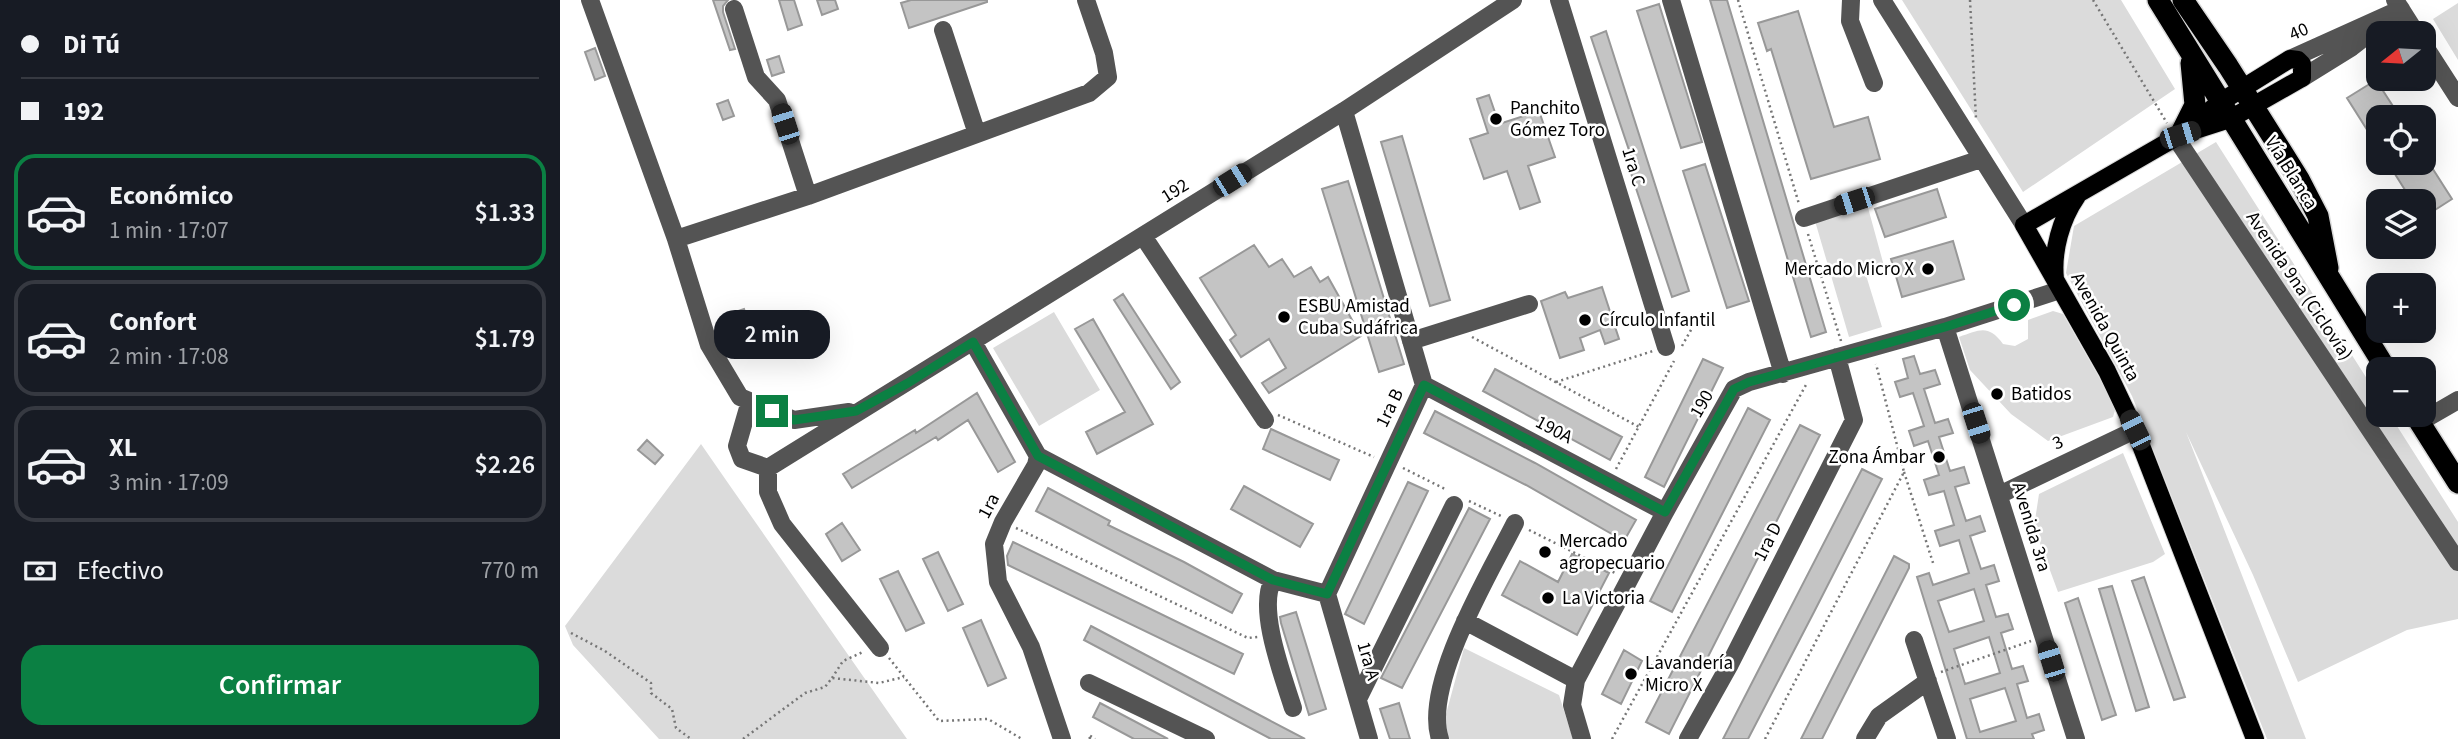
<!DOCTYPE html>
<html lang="es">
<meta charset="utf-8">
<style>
body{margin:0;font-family:"Source Sans 3",sans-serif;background:#20242c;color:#f1f3f6;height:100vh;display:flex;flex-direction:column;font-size:26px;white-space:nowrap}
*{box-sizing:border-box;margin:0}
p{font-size:23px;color:#9ea1a6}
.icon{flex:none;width:38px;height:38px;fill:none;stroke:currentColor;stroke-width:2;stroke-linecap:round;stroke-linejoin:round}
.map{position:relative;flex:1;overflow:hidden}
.drawer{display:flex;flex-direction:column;background:#171b24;width:560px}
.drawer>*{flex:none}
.top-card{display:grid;align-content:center;height:154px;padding:0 21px;background:#171b24}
.needle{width:46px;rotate:252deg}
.fabs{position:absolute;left:1806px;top:21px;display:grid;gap:14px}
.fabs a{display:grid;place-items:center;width:70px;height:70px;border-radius:14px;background:#171b24;box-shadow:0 7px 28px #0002;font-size:35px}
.end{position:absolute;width:32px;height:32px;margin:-16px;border:9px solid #0b8043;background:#fff;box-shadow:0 0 0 4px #fff}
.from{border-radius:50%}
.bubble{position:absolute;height:49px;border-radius:21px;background:#171b24;box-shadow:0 7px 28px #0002;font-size:23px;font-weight:600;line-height:49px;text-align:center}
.car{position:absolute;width:21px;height:42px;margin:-21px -10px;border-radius:9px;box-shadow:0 0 5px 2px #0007;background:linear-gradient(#222 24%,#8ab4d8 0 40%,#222 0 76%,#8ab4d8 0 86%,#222 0)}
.top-card b{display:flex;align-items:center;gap:24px;height:66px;font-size:26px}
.top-card b+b{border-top:2px solid #363941}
.top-card i{width:18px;height:18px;background:#f1f3f6}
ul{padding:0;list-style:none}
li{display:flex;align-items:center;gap:21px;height:116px;margin:0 14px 10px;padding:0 7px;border:4px solid #363941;border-radius:21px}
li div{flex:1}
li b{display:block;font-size:26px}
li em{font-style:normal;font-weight:600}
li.current{border-color:#0b8043}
li>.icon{width:63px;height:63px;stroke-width:1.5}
.pay{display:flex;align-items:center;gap:18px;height:77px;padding:0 21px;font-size:26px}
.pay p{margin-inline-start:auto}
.cta{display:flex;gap:14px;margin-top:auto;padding:14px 21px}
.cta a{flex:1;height:80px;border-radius:21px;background:#0b8043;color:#fff;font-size:28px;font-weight:600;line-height:80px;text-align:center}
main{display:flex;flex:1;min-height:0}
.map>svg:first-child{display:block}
.green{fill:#dbdbdb}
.building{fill:#c4c4c4;stroke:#989898;stroke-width:2;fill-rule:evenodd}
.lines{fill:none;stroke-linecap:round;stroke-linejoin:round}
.major-casing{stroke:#dbdbdb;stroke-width:20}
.highway-casing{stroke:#dbdbdb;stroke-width:24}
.path{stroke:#767676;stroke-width:2.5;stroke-dasharray:2 3.5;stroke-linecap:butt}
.minor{stroke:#545454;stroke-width:18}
.major{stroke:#000;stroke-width:18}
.highway{stroke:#000;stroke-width:21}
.route{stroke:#0b8043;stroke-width:9}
.poi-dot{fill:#000;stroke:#fff;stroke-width:2.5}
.labels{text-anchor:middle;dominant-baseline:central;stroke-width:5;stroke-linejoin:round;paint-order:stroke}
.street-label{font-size:19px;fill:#000;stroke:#fff}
.poi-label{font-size:19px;fill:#000;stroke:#fff;text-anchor:start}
</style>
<main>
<section class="drawer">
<div class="top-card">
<b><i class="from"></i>Di Tú</b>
<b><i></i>192</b>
</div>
<ul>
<li class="current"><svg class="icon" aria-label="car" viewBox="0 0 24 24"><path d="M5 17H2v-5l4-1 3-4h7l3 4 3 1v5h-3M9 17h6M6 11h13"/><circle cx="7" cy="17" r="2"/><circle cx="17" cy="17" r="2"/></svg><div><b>Económico</b><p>1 min · 17:07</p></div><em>$1.33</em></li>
<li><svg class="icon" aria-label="car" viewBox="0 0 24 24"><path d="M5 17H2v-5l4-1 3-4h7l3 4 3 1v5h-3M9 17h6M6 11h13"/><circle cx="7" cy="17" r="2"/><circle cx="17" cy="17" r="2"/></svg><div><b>Confort</b><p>2 min · 17:08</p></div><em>$1.79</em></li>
<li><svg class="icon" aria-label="car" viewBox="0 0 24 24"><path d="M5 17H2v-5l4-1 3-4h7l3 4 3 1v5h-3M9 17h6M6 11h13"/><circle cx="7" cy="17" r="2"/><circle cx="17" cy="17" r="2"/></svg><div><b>XL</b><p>3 min · 17:09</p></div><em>$2.26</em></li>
</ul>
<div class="pay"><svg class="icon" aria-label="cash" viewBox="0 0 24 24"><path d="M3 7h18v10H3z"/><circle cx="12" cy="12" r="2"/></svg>Efectivo<p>770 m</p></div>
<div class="cta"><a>Confirmar</a></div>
</section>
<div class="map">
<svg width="1898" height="739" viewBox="0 0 1898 739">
<rect width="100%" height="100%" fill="#fff"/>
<!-- green -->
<path class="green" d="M1342,0H1561L1615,89L1463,192Z
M1898,3V60L1873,19Z
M1656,142L1818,396V415H1830L1898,522V619L1847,630L1738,682L1693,575L1626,432L1746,739H1707L1572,396L1506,273L1514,226Z
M1307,204L1324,266L1305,272L1322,327L1289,337L1255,221Z
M1493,311L1503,314L1556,407L1553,417L1488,441L1451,414L1410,370L1399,337C1420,330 1428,324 1443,344L1455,346L1468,339V320Z
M494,312L540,390L479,426L433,348Z
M141,444L168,483L347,739H99L13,645L5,626Z
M1563,453L1605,554L1593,562L1498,592L1474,527L1479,494Z
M904,648L999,695L1013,739H887L883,725Z"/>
<!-- building -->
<path class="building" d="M153,0H168L163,6V12L175,49L170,50Z
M219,0H234L242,25L228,30Z
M257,0H275L278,9L262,15Z
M351,0H427V2L349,28L341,3Z
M1150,0H1167L1266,332L1251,337Z
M1099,4L1142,142L1121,148L1077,11Z
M1238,11L1274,127L1308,117L1320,159L1251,179L1211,49L1207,51L1198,23Z
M1046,31L1129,291L1112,297L1071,173L1076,171L1031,37Z
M35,48L45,76L35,80L25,52Z
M219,56L224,72L212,76L207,60Z
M1816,80L1840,117H1818V147L1787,98Z
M929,95L939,124L979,111L995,157L968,166L980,202L960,209L947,171L924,179L910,139L928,133L917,99Z
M168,100L174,116L163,120L157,104Z
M842,136L890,300L870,306L821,142Z
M1828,163H1869L1892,199L1864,217V201H1852Z
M1145,164L1189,301L1167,308L1123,171Z
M788,181L844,364L819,372L762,189Z
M1377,189L1386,217L1325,237L1315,209Z
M1393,241L1404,279L1342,297L1331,259Z
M694,245L709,267L722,259L734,277L751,267L760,282L768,277L801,336L709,393L702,383L726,368L709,339L681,357L670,340L676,335L640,278Z
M1042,287L1059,339L1045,344L1040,330L1020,338L1024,350L1000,358L981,301L1005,292L1008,298Z
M563,294L620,382L611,389L554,300Z
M184,309L192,334L181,338L172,313Z
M533,319L593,424L537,454L526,432L565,412L515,329Z
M1354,356L1360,374L1375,370L1380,384L1364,389L1375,423L1388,419L1393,433L1379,437L1390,471L1404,467L1409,483L1395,487L1406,521L1420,516L1425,531L1410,536L1421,569L1434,565L1439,581L1426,585L1436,617L1448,614L1453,629L1441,633L1452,669L1463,666L1468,681L1457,684L1467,718L1479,714L1484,730L1472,734L1474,739H1407L1357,577L1369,573L1373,585L1409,573L1399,540L1380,546L1375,531L1394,525L1384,491L1369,495L1364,480L1379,475L1368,441L1354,446L1349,431L1364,426L1353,393L1340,397L1335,382L1348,378L1343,359ZM1414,589L1424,621L1389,632L1378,601ZM1429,637L1440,673L1405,684L1394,649ZM1445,688L1456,721L1420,732L1410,699Z
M1143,359L1163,368L1104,487L1085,477Z
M935,369L1062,437L1050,460L923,391Z
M417,393L455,462L438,472L408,420L378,440L376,437L292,488L283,474L355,430L356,433Z
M1188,408L1210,420L1112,612L1090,601Z
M875,411L975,463L1076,520L1064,541L966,485L864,433Z
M1240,425L1260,435L1109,734L1086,722Z
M711,429L779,460L770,480L703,449Z
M87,440L103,455L95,464L78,450Z
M1302,469L1322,479L1254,612L1188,739H1163Z
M848,482L868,491L804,624L785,614Z
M684,486L753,524L740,547L671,509Z
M488,488L550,521L548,525L624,562L682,594L672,613L476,511Z
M909,508L930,519L842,688L821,678Z
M282,523L300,550L282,561L266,534Z
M453,542L683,654L674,674L448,565L447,556Z
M378,552L403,604L388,611L363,559Z
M1012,554L1049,573L1017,635L942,595L960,561L998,582Z
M1334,556L1349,564V568L1262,739H1241Z
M338,571L364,623L346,631L320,579Z
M1584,577L1625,697L1614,700L1572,581Z
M1552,586L1589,707L1576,711L1539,589Z
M1518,598L1556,715L1542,720L1505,603Z
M736,612L766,709L749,715L721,623L720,617Z
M421,620L446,678L428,686L403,628Z
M531,626L707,719L745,739H711L524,640Z
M1064,650L1082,661L1061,704L1042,694Z
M540,703L608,739H574L533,717Z
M839,703L850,739H830L820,709Z"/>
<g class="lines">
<defs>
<path id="major" d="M1620,135L1670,119L1742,78V64L1738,60L1730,59L1659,103L1620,135L1464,225L1547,371L1575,430L1695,739
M1495,279C1492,251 1501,219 1517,196"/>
<path id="highway" d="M1598,0L1826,369
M1623,0L1668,66L1739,179L1758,216L1768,268
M1620,135L1635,105L1631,63
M1855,415L1898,483"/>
</defs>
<!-- major casing -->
<use href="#major" class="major-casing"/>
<!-- highway casing -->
<use href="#highway" class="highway-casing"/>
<!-- path -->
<path class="path" d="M1178,0L1239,204
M1410,0L1416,119
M1533,0L1607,123
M1248,234L1281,341
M912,337L1079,427
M1122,346L1141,312
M996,382L1093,351
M718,415L814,457
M843,468L887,490
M1056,469L1114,361
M1344,472L1374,566
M909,501L941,516
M456,528L688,638L698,637
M969,530L1057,574
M11,633L45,651L91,683V693L112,709L116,728L131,739
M329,658L379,721L428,719L462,739
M1381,672L1471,641
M272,678L283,661L303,652
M183,739L245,693L265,687L272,678L319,683L344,677
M530,739L529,735L535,739
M1052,739L1247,383
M1205,739L1344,472L1316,364"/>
<!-- minor -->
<path class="minor" d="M30,0L116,239L149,345L180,397L234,420L289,412
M999,0L1106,347
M1111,0L1223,374
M1291,0L1290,21L1314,83
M1322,0L1464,225
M1835,0L1856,33
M174,9L196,77L217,100L248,196
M383,30L417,134
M1864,45L1898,98
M1730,59L1841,9L1792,47L1742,78
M1616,138L1898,562
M1244,218L1421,159
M583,236L705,420
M116,239L248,196L529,93L548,77L544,53L526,0
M1385,327L1516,739
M851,341L969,304
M413,342L478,456L476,465L443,522L434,544L438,582L471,647L502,739
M864,385L1105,512
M190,401L177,446L182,459L208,468
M1860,422L1898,400
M478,456L713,580L767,594
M208,468L784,111L953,0
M208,468V492L222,524L320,648
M1439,495L1575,430
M713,580C697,609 723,676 733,708
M767,594L864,385L784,111
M767,594L809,739
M905,621L1016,680
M1354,640L1387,739
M529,683L646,739
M798,699L894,505
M880,739C862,685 930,573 955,523
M1022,739L1012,705L1016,680L1105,512L1174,389L1189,382L1385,327L1500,290
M1128,739L1170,664L1294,420L1277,357
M1305,739L1319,716L1368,681"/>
<!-- major -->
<use href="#major" class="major"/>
<!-- highway -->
<use href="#highway" class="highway"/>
</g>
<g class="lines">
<!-- route -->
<path class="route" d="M212,411L234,420L296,411L348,383L413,342L478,456L713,580L767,594L864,385L1105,512L1174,389L1189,382L1385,327L1454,305"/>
</g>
<!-- markers -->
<g class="poi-dot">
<circle cx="936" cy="119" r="7"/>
<circle cx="1368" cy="269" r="7"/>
<circle cx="724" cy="317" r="7"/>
<circle cx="1025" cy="320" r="7"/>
<circle cx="1437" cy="394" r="7"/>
<circle cx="1379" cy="457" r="7"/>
<circle cx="985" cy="552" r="7"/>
<circle cx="988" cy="598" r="7"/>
<circle cx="1071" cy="674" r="7"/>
</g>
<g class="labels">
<!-- street labels -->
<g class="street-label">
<text transform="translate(1739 32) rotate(-24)">40</text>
<text transform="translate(1073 167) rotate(73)">1ra C</text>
<text transform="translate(1731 173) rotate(58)">Vía Blanca</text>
<text transform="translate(615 191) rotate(-32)">192</text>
<text transform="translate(1739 286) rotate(56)">Avenida 9na (Ciclovía)</text>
<text transform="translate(1545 327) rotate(61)">Avenida Quinta</text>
<text transform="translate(1142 404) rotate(-60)">190</text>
<text transform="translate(830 408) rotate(-64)">1ra B</text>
<text transform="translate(994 430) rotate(28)">190A</text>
<text transform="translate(1498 443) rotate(-25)">3</text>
<text transform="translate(429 506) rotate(-62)">1ra</text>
<text transform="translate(1471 527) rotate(73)">Avenida 3ra</text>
<text transform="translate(1208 542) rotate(-63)">1ra D</text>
<text transform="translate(808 661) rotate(74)">1ra A</text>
</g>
<!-- poi labels -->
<g class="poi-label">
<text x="950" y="108">Panchito<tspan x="950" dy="22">Gómez Toro</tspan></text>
<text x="1354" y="269" text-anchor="end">Mercado Micro X</text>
<text x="738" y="306">ESBU Amistad<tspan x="738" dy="22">Cuba Sudáfrica</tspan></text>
<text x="1039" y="320">Círculo Infantil</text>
<text x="1451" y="394">Batidos</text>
<text x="1365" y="457" text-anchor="end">Zona Ámbar</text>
<text x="999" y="541">Mercado<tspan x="999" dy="22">agropecuario</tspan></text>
<text x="1002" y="598">La Victoria</text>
<text x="1085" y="663">Lavandería<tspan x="1085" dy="22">Micro X</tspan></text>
</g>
</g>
</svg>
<div class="fabs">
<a><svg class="needle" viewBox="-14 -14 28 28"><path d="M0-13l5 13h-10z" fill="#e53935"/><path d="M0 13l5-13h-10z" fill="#9ea1a6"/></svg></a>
<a><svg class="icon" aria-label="locate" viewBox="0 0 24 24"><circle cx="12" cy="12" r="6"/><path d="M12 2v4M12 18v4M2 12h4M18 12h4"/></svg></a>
<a><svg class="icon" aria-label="layers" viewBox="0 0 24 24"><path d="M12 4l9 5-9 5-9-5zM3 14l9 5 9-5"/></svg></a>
<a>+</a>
<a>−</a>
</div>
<i class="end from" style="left:1454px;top:305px"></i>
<i class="end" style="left:212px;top:411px"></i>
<div class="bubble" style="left:154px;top:310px;width:116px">2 min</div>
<i class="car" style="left:225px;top:124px;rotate:342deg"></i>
<i class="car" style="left:1620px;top:135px;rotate:73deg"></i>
<i class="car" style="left:672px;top:180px;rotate:58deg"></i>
<i class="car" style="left:1294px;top:201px;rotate:252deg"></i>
<i class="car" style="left:1416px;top:423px;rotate:162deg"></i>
<i class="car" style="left:1575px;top:430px;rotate:334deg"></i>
<i class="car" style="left:1491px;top:661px;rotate:343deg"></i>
</div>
</main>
